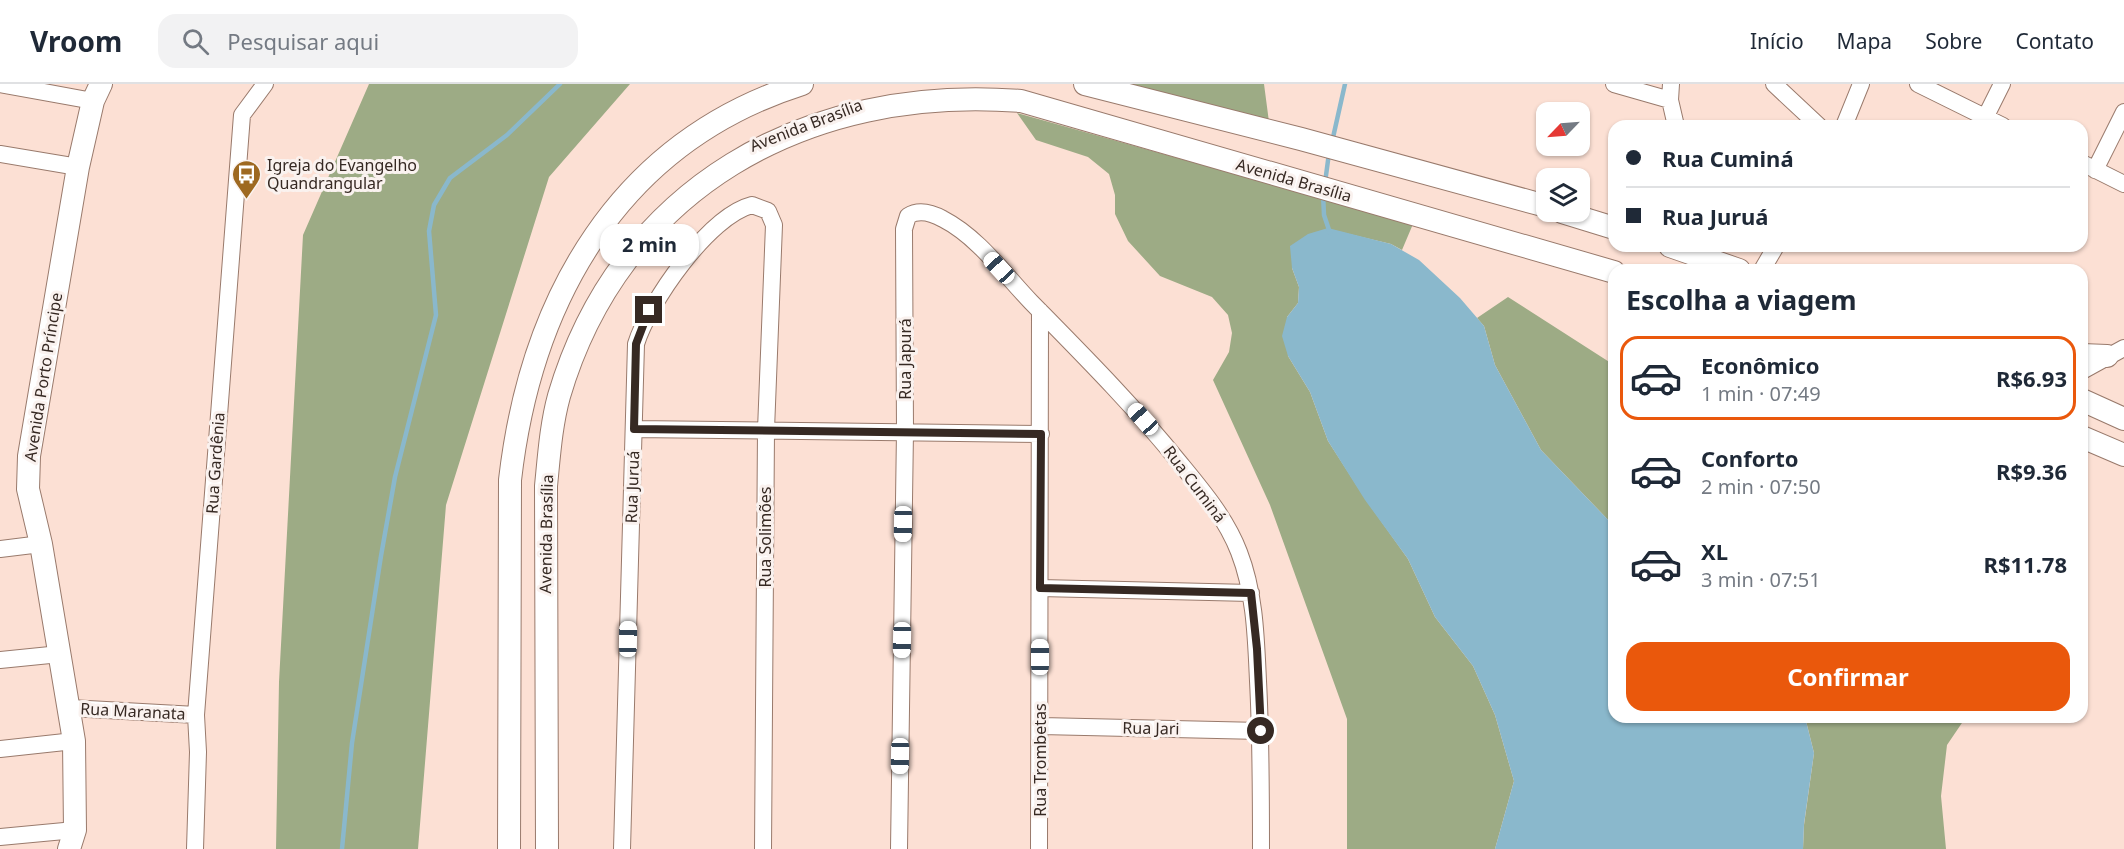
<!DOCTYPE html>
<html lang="pt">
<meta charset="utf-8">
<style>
body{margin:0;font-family:"Noto Sans",sans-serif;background:#f2f2f3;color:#1f2937;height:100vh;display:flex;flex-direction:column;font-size:22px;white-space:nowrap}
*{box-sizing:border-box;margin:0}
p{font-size:20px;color:#747a83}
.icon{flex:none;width:33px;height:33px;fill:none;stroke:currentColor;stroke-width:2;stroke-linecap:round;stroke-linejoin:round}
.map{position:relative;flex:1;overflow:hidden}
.details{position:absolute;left:1608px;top:180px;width:480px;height:459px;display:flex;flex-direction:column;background:#fff;border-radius:18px;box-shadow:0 2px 4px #0004}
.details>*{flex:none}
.top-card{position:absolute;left:1608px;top:36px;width:480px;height:132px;border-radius:18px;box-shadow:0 2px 4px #0004;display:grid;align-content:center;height:132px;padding:0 18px;background:#fff}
.needle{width:39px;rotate:245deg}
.fabs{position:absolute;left:1536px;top:18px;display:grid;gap:12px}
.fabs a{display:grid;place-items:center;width:54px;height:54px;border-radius:12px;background:#fff;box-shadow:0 2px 4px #0004;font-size:30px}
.end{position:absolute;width:27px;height:27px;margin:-14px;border:8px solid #362923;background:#fff;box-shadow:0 0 0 3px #fff}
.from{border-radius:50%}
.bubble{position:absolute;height:42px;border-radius:18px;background:#fff;box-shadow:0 2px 4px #0004;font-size:20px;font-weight:700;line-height:42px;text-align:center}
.car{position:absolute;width:18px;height:36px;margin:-18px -9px;border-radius:8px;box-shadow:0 0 4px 2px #0007;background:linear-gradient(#fff 24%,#345 0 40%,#fff 0 76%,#345 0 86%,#fff 0)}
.top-card b{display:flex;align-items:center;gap:21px;height:57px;font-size:22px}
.top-card b+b{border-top:2px solid #e0e1e3}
.top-card i{width:15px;height:15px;background:#1f2937}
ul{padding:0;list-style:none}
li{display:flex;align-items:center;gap:18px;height:84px;margin:0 12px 9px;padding:0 6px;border:3px solid transparent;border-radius:18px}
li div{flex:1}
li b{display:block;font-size:22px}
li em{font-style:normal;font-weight:700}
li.current{border-color:#ea580c}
li>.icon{width:54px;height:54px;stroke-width:1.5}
h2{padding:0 18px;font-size:27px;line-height:72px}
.button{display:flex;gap:12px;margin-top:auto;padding:12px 18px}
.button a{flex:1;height:69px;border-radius:18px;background:#ea580c;color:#fff;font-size:24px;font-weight:700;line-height:69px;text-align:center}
header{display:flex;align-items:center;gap:36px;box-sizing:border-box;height:84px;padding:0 30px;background:#fff;border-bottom:2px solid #e0e1e3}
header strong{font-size:28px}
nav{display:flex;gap:33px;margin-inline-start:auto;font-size:21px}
.search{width:420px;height:54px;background:#f2f2f3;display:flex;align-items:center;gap:15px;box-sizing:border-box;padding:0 21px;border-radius:18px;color:#747a83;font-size:22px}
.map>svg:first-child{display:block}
.forest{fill:#9dab85}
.water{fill:#8ab8cc}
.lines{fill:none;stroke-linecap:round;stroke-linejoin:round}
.stream{stroke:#8ab8cc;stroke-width:4.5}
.street-casing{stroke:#997a6c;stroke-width:18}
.secondary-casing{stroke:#997a6c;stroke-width:24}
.street{stroke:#fff;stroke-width:16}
.secondary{stroke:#fff;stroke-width:22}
.route{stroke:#362923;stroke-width:8}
.labels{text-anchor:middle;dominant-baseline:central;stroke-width:6;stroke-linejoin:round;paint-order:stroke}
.street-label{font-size:16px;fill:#362923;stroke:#faf2ef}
.poi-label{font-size:16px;fill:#362923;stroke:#faf2ef;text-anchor:start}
</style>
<header>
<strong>Vroom</strong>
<div class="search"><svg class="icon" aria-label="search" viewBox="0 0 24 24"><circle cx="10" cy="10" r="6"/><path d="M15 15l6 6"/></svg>Pesquisar aqui</div>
<nav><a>Início</a><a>Mapa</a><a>Sobre</a><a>Contato</a></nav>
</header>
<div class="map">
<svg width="2124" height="765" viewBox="0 0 2124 765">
<rect width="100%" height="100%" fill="#fce0d4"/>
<!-- forest -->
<path class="forest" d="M369,0H630L549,93L446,421L418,765H276L279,598L303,151Z
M1128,0H1264L1269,38Z
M1017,29L1413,140L1402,166L1391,160L1328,145L1292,184L1299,203L1298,219L1287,233L1288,272L1310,308L1328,357L1366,416L1408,475L1435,533L1473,582L1495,631L1514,697L1495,765H1347V635L1270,421L1213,296L1229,268L1232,249L1228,231L1212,213L1160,192L1128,157L1115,130V111L1109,90L1088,73L1036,56Z
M1508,213L1614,281V442L1541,366L1495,281L1484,242L1477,234Z
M1805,633H1966L1947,661L1941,712L1946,765H1803L1804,741L1814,669Z"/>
<!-- water -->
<path class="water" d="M1328,144L1391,160L1419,176L1460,214L1484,242L1495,281L1541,366L1614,442V633H1805L1814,669L1804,740L1803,765H1495L1514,697L1495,631L1473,582L1435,533L1408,475L1365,416L1328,357L1310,308L1288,272L1282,252L1287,233L1298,219L1299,203L1292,184L1290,162L1308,150Z"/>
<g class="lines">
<!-- stream -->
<path class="stream" d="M1332,58L1345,0
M1325,99L1329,69
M1323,110L1324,131L1330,149
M342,765L352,659L381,472L395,393L436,231L429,147L434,121L450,94L507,51L560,0"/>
<defs>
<path id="street" d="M0,0L93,17
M1614,0L1670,16
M1671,0L1670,16L1676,42
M1774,0L1819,42
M1918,0L2003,42
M1985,34L2002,0
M1844,42L1861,0
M0,70L78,83
M2082,79L2124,100
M2095,86L2124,28
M1762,186L1776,162
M2082,287L2124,264
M634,345L1041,350
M0,465L41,460
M1040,504L1251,509
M0,576L60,570
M70,624L196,631
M1041,642L1261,647
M0,665L74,657
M0,753L75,746
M195,765L198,668L196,631L242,31L265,0
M622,765L636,260C649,218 709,132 752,121L768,127L774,141L766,346L763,765
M899,765L905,347L904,145L908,132C919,125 932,129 943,135C978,153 1005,191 1031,218C1082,270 1133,321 1179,378C1202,406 1226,434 1239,468C1255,509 1256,554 1258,597C1261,653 1261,709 1261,765
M1039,765L1040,227"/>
<path id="secondary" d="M1085,0L1301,55L1546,122
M1562,128L1614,144
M1670,162L1739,186
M2082,271L2107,272
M2082,316L2124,335
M2082,353L2124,371
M69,765L75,746L74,657L41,460L28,405L29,372L78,83L93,17L101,0
M509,765L510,396C531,214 619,58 802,0
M547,765L546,402C549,372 551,341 559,312C620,104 806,0 1021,17L1614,188"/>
</defs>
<!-- street casing -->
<use href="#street" class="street-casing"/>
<!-- secondary casing -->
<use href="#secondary" class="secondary-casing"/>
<!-- street -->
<use href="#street" class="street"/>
<!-- secondary -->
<use href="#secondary" class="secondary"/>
</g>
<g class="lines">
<!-- route -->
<path class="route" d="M649,226L636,260L634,345L1041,350L1040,504L1251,509L1257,565L1261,647"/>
</g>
<!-- icons -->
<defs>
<symbol id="bus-pin" viewBox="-11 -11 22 30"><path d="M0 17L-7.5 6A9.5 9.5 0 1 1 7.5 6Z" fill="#9e6921" stroke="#faf2ef"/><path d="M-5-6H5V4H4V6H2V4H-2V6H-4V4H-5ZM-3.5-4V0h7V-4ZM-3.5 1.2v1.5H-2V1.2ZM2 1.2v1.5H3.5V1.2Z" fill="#fff"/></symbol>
</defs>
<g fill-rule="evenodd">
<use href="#bus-pin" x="230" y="74" width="33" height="45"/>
</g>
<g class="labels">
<!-- street labels -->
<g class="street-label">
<text transform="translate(806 41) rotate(-21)">Avenida Brasília</text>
<text transform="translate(1294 96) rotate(16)">Avenida Brasília</text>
<text transform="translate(905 275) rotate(-90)">Rua Japurá</text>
<text transform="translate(43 293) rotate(-81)">Avenida Porto Príncipe</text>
<text transform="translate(215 379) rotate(-86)">Rua Gardênia</text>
<text transform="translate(1195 400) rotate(53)">Rua Cuminá</text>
<text transform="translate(632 403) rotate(-88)">Rua Juruá</text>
<text transform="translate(546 450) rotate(-89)">Avenida Brasília</text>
<text transform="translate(765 453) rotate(-90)">Rua Solimões</text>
<text transform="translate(133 627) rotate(3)">Rua Maranata</text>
<text transform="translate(1151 644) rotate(1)">Rua Jari</text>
<text transform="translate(1040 676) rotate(-90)">Rua Trombetas</text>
</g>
<!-- poi labels -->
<g class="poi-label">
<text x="267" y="81">Igreja do Evangelho<tspan x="267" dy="18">Quandrangular</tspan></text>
</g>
</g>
</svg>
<div class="fabs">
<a><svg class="needle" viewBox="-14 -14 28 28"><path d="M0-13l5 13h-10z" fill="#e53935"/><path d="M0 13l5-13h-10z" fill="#747a83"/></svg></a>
<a><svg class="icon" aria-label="layers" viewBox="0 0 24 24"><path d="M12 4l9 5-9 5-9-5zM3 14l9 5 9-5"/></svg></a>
</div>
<i class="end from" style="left:1261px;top:647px"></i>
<i class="end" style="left:649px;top:226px"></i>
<div class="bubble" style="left:600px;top:140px;width:99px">2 min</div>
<i class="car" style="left:999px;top:184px;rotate:317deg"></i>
<i class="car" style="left:1143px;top:335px;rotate:318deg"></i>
<i class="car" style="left:903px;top:440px;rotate:181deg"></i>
<i class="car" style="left:628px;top:555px;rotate:1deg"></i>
<i class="car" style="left:902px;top:556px;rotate:181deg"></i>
<i class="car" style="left:1040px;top:573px;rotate:0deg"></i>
<i class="car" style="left:900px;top:672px;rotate:181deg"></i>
<div class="top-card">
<b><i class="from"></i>Rua Cuminá</b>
<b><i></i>Rua Juruá</b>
</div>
<section class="details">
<h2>Escolha a viagem</h2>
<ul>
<li class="current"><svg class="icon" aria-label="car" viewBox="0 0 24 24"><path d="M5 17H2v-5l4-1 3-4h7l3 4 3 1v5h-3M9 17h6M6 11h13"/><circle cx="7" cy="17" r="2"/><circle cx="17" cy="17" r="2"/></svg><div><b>Econômico</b><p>1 min · 07:49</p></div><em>R$6.93</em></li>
<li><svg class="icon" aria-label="car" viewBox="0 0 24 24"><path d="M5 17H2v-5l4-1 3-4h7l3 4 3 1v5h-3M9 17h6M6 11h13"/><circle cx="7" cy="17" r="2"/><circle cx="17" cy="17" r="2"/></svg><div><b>Conforto</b><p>2 min · 07:50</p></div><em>R$9.36</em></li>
<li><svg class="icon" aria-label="car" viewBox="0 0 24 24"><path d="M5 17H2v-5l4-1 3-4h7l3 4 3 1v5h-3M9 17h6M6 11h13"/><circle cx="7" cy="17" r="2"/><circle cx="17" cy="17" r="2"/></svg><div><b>XL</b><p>3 min · 07:51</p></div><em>R$11.78</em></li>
</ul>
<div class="button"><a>Confirmar</a></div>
</section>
</div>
